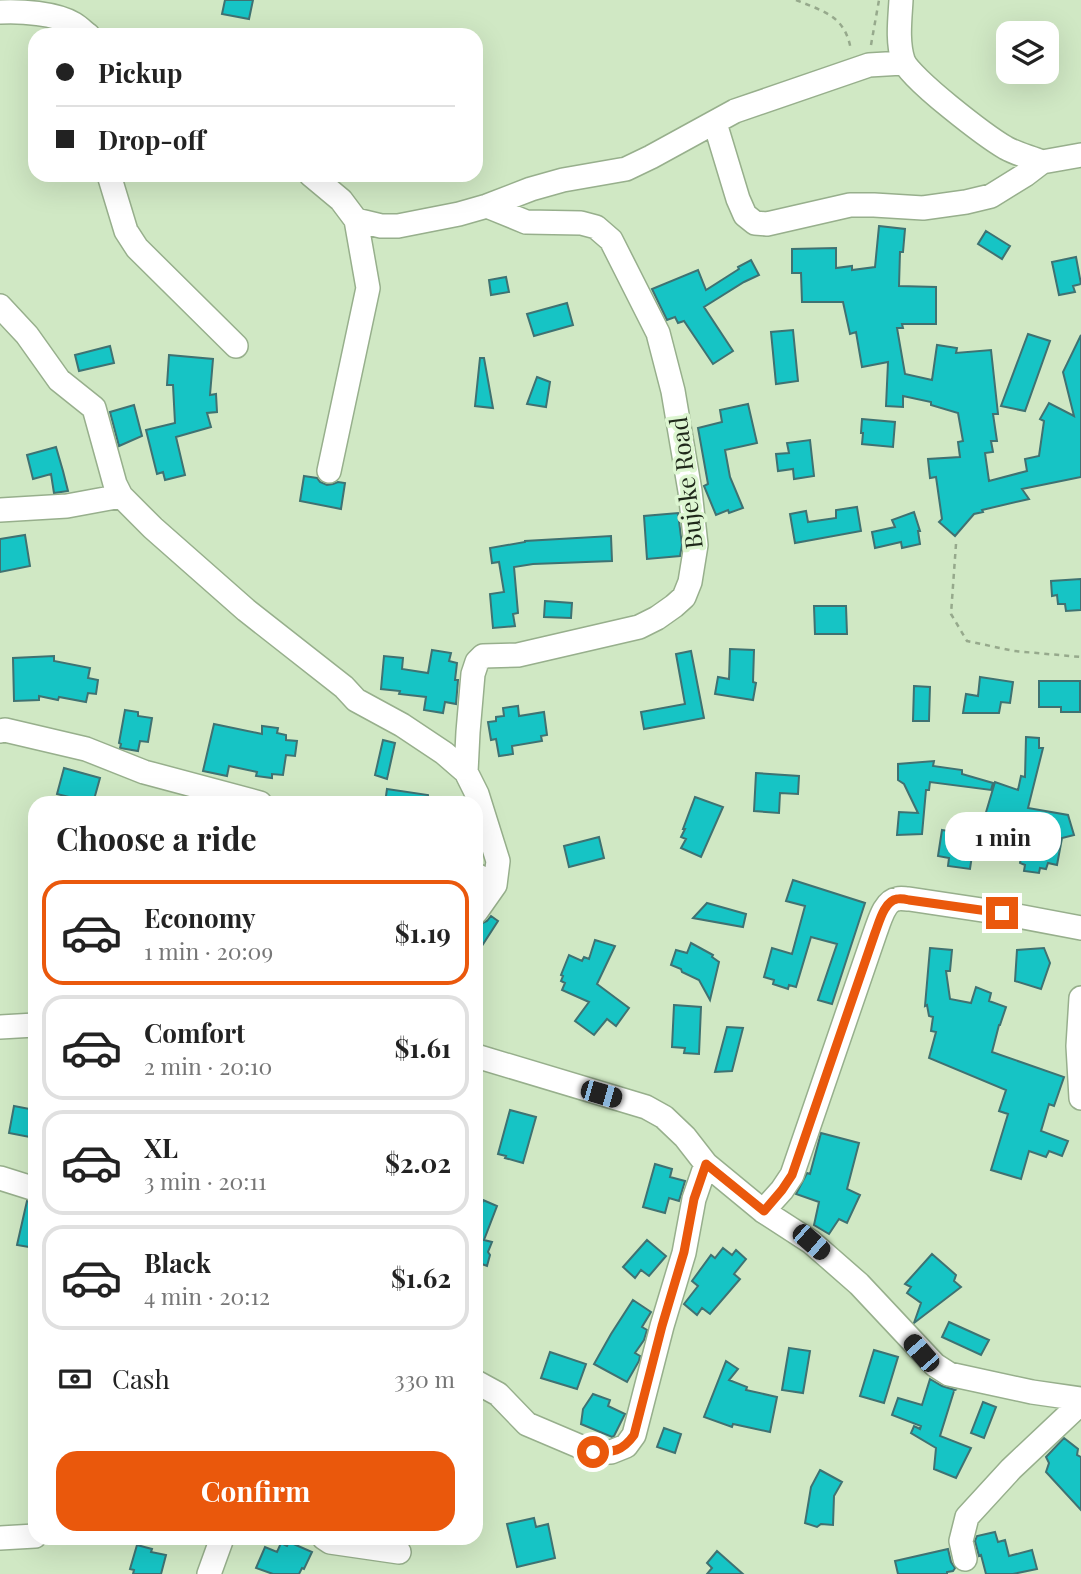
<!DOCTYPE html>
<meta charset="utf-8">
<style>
body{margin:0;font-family:"Playfair Display",serif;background:#f6f6f6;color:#222;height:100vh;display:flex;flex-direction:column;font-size:26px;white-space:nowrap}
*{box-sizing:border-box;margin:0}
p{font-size:23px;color:#767676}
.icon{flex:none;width:38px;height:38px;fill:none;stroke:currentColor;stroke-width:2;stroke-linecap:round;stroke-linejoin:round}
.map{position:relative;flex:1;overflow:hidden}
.sheet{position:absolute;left:28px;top:796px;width:455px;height:749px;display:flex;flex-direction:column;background:#fff;border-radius:21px;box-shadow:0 7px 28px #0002}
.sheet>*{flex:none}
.top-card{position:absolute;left:28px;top:28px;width:455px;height:154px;border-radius:21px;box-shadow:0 7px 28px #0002;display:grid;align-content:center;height:154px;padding:0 28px;background:#fff}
.controls{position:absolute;left:996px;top:21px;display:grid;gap:14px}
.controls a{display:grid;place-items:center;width:63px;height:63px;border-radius:14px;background:#fff;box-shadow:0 7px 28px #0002;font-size:35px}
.end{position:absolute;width:32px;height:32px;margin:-16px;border:9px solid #ea580c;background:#fff;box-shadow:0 0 0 4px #fff}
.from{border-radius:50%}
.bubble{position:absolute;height:49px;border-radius:21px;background:#fff;box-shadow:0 7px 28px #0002;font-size:23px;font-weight:700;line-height:49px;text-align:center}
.car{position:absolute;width:21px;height:42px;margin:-21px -10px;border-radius:9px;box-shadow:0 0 5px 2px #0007;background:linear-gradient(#222 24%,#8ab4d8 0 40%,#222 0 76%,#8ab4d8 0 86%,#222 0)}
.top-card b{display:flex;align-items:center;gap:24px;height:66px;font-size:26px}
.top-card b+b{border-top:2px solid #e0e0e0}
.top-card i{width:18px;height:18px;background:#222}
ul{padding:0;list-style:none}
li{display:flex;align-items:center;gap:21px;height:105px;margin:0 14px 10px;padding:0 14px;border:4px solid #e0e0e0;border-radius:21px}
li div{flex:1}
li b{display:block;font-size:26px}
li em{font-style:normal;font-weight:700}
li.selected{border-color:#ea580c}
li>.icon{width:63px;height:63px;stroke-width:1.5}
h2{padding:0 28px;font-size:32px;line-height:84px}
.pay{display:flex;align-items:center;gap:18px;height:77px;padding:0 28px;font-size:26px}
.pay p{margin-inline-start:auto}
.button{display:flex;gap:14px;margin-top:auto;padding:14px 28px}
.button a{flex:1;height:80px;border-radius:21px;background:#ea580c;color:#fff;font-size:28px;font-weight:700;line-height:80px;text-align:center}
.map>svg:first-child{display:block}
.building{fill:#16c4c5;stroke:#3f7272;stroke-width:2}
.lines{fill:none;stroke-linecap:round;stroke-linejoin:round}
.minor-casing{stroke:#97af8c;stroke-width:26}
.path{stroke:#96a98c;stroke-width:2.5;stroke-dasharray:5 5;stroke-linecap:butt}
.minor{stroke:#fff;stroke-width:23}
.route{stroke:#ea580c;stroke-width:9}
.labels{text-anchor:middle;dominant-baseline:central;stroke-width:7;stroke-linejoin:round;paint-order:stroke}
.street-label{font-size:24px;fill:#1f281a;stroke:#ddf6d1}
</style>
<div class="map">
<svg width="1081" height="1574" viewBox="0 0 1081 1574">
<rect width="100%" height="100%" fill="#d0e8c4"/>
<!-- building -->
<path class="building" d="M225,0H253L249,19L222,14Z
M879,226L905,229L903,252H900L899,286L936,287V324H902L903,328H897L905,374L932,380L937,345L957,348L956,353L991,350L998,414H993L997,441H991L993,452L985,453L989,481L1027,471L1025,459L1039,456L1044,421L1040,419L1049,403L1074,416L1063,372L1081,335V477L1022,489L1029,499L982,510L983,512L974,514L955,536L939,522L942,519L936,477L930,478L928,459L960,457L958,442L963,441L958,413L931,405V402L903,396V407L886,406L888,362L862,367L856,332L850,334L843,302H802L801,273H792V249L836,248V268L852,266V270L875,267Z
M986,231L1010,246L1002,259L978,244Z
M1076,257L1081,284L1073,286L1075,292L1059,295L1052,262Z
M751,260L759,275L744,282L704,307L733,351L713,364L684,321L678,323L675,317L667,320L652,289L698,270L706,290L739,269L738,267Z
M506,277L509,292L491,295L489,280Z
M567,303L573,325L534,336L527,314Z
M793,330L798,381L776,384L771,332Z
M1028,334L1050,341L1025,411L1001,406Z
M110,346L114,363L79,371L75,355Z
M169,355L213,359L210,395L216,394L217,412L207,413L211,427L176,437L185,475L165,480L163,472L157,474L146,430L175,423L173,385H167Z
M480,358H484L493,408L475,406Z
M537,377L550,382L546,407L527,404Z
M748,404L757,443L725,450L730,477L743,508L729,513L728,510L716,515L704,486L708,484L698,428L722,422L720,410Z
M134,405L142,436L119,446L110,412Z
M862,419L895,422L893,447L862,444L863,433H861Z
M810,440L814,476L794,479L793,469L778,471L776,454L789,453L787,443Z
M56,447L63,471L68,491L54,493L51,474L33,479L27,455Z
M304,476L317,478L320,482L327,485L333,484L338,482L345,483L341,509L300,501Z
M857,507L861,531L795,543L790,514L806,511L808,522L836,518V510Z
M914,512L920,531H918L920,544L902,548L901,542L875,548L872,532L895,527L892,520Z
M678,513L682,545L680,556L647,559L644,516Z
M25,535L30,566L0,572V539Z
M611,536L612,561L533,564L514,567L518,613L513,614L515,626L493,628L490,594L504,592L499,562L492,563L490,548L525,542V541Z
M1081,579V610L1066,611L1065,604H1058L1057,595L1052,596L1051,581Z
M545,601L572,603L571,618L544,617Z
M814,606H846L847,634H815Z
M730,649L754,650L753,682L756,683L753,700L715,694L718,677L729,679Z
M432,650L451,653L449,661L457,663L455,680H458L456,704L445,702L443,713L424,710L426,697L399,694L400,691L381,689L384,656L403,658L402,669L428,673Z
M691,651L704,718L644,729L641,712L685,704L676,654Z
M54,656V661L90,668L88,678L98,680L96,694L88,693L86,702L59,697L58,700L39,696V700L14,701L13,658Z
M980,677L1013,682L1010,703L1001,702L999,713H963L966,694L978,696Z
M1039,681H1080V712H1061V707H1039Z
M914,686L930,687L929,721H913Z
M518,706L519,716L544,712L547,735L541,736L542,741L512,746L513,754L499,756L496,739L491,740L488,722L496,721V717L504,716L503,708Z
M125,710L138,712V716L152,718L148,742L140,741L138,751L120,748L121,744L119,743Z
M214,724L262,734V726L278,728L277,733L286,735V740L297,741L295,756L286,755L283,775L272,774V778L256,776L257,772L229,766L227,776L203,771Z
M1026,737L1039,738V748H1043L1028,808L1068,815L1074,835L1062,838L1057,865L1048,863L1046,869L1040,868L1039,873L1024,871L1025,865L1020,863L1027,825L999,819L998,823L984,819L995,782L1018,790L1021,776L1025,777Z
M383,740L395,743L387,779L375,775Z
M934,761L933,766L962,770V774L993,783L991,790L930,782L929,790H926L922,834L897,835L899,812L918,813L904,784L898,780V764Z
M64,768L100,778L93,803L57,794Z
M756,773L799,776L798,794L780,793L779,813L754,811Z
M387,789L428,795V803H385Z
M695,797L723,807L701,857L681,848L686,839L681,837L685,829H683Z
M942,830L975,835L970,869L948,866L949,858L938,856Z
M599,837L604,858L569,867L564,846Z
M793,880L865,903L832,1004L818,1000L837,944L811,937L796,987L789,985L788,989L773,984L774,980L764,977L772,948L792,954L805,906L786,901Z
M707,903L746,914L743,927L693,918Z
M491,916L498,921L476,955V929L478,925L487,921Z
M595,940L615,946L597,984L629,1008L616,1026L607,1019L594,1035L575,1021L589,1002L562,990L565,983L561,981L563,976L561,975L569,955L582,961L584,957L589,959Z
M691,943L713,955L712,957L719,962L710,1000L699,980L682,972L681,969L671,965L676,950L687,953Z
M930,948L952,950L950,971H946L950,999L971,1003L976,987L991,993L989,1001L1006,1007L1000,1025H999L992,1052L1064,1077L1054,1106L1049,1104L1041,1131L1068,1141L1062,1156L1049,1151L1046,1157L1029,1151L1021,1179L991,1170L1008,1114L999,1111L1006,1090L929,1058L936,1032L931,1031L933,1017L929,1016L927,1005L925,1006Z
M1044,948L1050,963L1041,989L1015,981L1017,950Z
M674,1005L701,1007L699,1054L684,1053L685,1048L672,1047Z
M727,1027L743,1028L732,1071L715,1072Z
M14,1106L35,1110V1138L9,1133Z
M510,1110L536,1117L523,1163L505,1158L506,1156L498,1154Z
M821,1133L859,1143L847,1189L860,1195L847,1223L839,1219L829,1234L814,1225L819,1202L796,1194L807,1173L810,1174Z
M655,1164L672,1169L670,1177L685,1181L679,1201L669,1198L665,1213L643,1207Z
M483,1200L497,1206L484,1240L492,1242L488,1252L490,1255L487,1266L482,1264L476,1276V1202L482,1204Z
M27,1201L35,1203V1248L17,1245Z
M647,1240L666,1256L649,1276L641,1270L635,1278L623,1267Z
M723,1248L732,1255L736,1250L746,1259L734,1274L740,1279L710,1314L702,1308L697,1315L684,1304L698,1286L692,1281L711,1255L715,1258Z
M932,1254L956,1275L954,1281L961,1287L914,1323L921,1303L907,1293L911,1287L905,1284Z
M633,1300L651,1312L642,1327L647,1330L644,1340L635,1353L640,1356L639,1361L627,1382L594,1364L611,1334Z
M949,1322L989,1340L981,1355L942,1337Z
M789,1348L810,1351L803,1393L782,1390Z
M874,1350L898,1357L884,1403L860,1396Z
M550,1352L586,1364L577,1389L541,1378Z
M726,1361L738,1369L729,1380L747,1387L746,1390L777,1397L770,1432L733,1424L732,1427L704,1417Z
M930,1379L942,1386L955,1390L953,1391H954L940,1436L971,1448L956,1478L934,1469L936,1448L911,1433L914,1426L920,1429L921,1426L892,1415L898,1398L922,1405Z
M593,1394L610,1400L608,1406L625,1414L614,1436L612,1437L581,1424L583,1409Z
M983,1402L996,1407L984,1438L971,1433Z
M664,1428L681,1434L675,1453L657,1447Z
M1064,1438L1078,1449L1077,1455L1081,1457V1510L1046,1472L1049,1463L1046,1457Z
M820,1470L842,1482L834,1496L833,1525L821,1524L817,1527L805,1523L811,1487Z
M534,1518L536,1527L548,1524L555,1558L517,1567L507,1524Z
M995,1532L998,1542L1005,1540L1009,1556L1032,1550L1037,1569L1013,1574H986L981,1555L979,1556L975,1541L977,1536Z
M289,1542L312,1552L304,1569L302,1568L299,1574H273L256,1568L265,1547L277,1552L281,1543L287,1546Z
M137,1545L152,1549L151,1552L166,1555L161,1574H133L134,1570L130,1569Z
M948,1549L951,1562L955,1568L953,1571L947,1572V1574H898L895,1561Z
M717,1551L743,1574H707L712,1568L707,1563Z"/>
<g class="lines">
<defs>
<path id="minor" d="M901,0C900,19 897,41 903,60C909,78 987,137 1006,148C1017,154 1030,157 1042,162
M0,12C21,11 55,13 74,24C79,27 84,32 88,35
M715,123L738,199L745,215L755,223L767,224L850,205H874L923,208L966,202L991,196L1025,175L1042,162L1081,155
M109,175L126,231L137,248L236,346
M311,175L341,200L356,220L368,288L329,471
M356,220L381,226H398L459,214L487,206L531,189L563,180L626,169L651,157L735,111L869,65L903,63
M0,306L27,335L59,380L94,408L115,484L121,496L153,528L246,610L344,687L356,700L402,725L444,753L466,772
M0,510L67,506L121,496
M0,731L5,730L86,749L144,772L260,803
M476,875L495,885
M476,912L495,885L498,861L477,794L466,772L468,732L473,674L477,662L483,656L518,655L639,627L657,618L674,606L684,597L690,582L696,545L690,491L673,391L658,333L611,240L596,227L581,223L526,222L487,206
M1081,998L1078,1046L1081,1098
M0,1027L35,1025
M476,1056L646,1107L664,1117L685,1137L706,1164L763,1211L811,1242L859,1284L935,1365L949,1374L1032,1392L1081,1399
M0,1178L35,1189
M763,1211L782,1190L792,1175L875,933C879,923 884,901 897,899C901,898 905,899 909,899L1002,913L1081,928
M476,1382L498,1394L527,1424L593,1452H611L626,1446L634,1435L662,1326L684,1253L694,1199L706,1164
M0,1538L35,1536
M324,1538L330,1542L399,1552
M965,1559L961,1541L967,1517L1011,1469L1081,1403
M209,1574L222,1538"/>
</defs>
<!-- minor casing -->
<use href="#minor" class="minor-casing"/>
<!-- path -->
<path class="path" d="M796,0C825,12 845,16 851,50
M871,45L879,0
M956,544L951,614L967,641L1014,651L1081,657"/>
<!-- minor -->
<use href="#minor" class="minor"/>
</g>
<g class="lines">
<!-- route -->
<path class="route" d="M593,1452C613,1452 622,1452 634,1435L662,1326L684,1252L694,1199L706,1164L764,1211L782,1190L792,1175L875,933C879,923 884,901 897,899C901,898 905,899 909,900L1002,913"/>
</g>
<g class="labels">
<!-- street labels -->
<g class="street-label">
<text transform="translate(685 483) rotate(-97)">Bujeke Road</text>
</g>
</g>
</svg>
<div class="controls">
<a><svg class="icon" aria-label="layers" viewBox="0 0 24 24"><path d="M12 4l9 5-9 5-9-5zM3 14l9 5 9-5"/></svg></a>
</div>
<i class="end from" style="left:593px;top:1452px"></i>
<i class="end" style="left:1002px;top:913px"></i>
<div class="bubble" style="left:945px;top:812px;width:116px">1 min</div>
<i class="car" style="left:601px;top:1094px;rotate:106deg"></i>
<i class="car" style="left:811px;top:1242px;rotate:131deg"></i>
<i class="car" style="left:921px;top:1353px;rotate:319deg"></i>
<div class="top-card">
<b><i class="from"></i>Pickup</b>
<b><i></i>Drop-off</b>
</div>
<section class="sheet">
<h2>Choose a ride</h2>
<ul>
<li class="selected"><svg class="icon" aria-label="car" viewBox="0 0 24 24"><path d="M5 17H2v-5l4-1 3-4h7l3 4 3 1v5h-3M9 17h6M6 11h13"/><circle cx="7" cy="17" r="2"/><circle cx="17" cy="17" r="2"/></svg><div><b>Economy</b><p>1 min · 20:09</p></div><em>$1.19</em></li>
<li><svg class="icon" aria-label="car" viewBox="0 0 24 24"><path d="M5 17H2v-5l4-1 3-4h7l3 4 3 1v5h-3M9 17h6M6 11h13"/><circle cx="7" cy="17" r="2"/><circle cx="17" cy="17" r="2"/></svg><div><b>Comfort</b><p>2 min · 20:10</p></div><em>$1.61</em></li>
<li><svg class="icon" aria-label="car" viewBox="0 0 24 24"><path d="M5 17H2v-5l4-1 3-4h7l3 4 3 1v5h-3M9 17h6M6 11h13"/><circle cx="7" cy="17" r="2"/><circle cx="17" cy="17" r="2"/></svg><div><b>XL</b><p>3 min · 20:11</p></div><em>$2.02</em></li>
<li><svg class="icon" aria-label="car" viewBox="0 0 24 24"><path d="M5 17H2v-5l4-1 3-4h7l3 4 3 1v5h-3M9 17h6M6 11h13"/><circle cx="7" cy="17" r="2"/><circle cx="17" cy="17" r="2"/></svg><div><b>Black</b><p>4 min · 20:12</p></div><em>$1.62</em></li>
</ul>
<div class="pay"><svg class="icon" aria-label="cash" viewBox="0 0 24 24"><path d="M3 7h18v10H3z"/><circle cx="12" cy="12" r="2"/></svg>Cash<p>330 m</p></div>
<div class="button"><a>Confirm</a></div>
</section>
</div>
